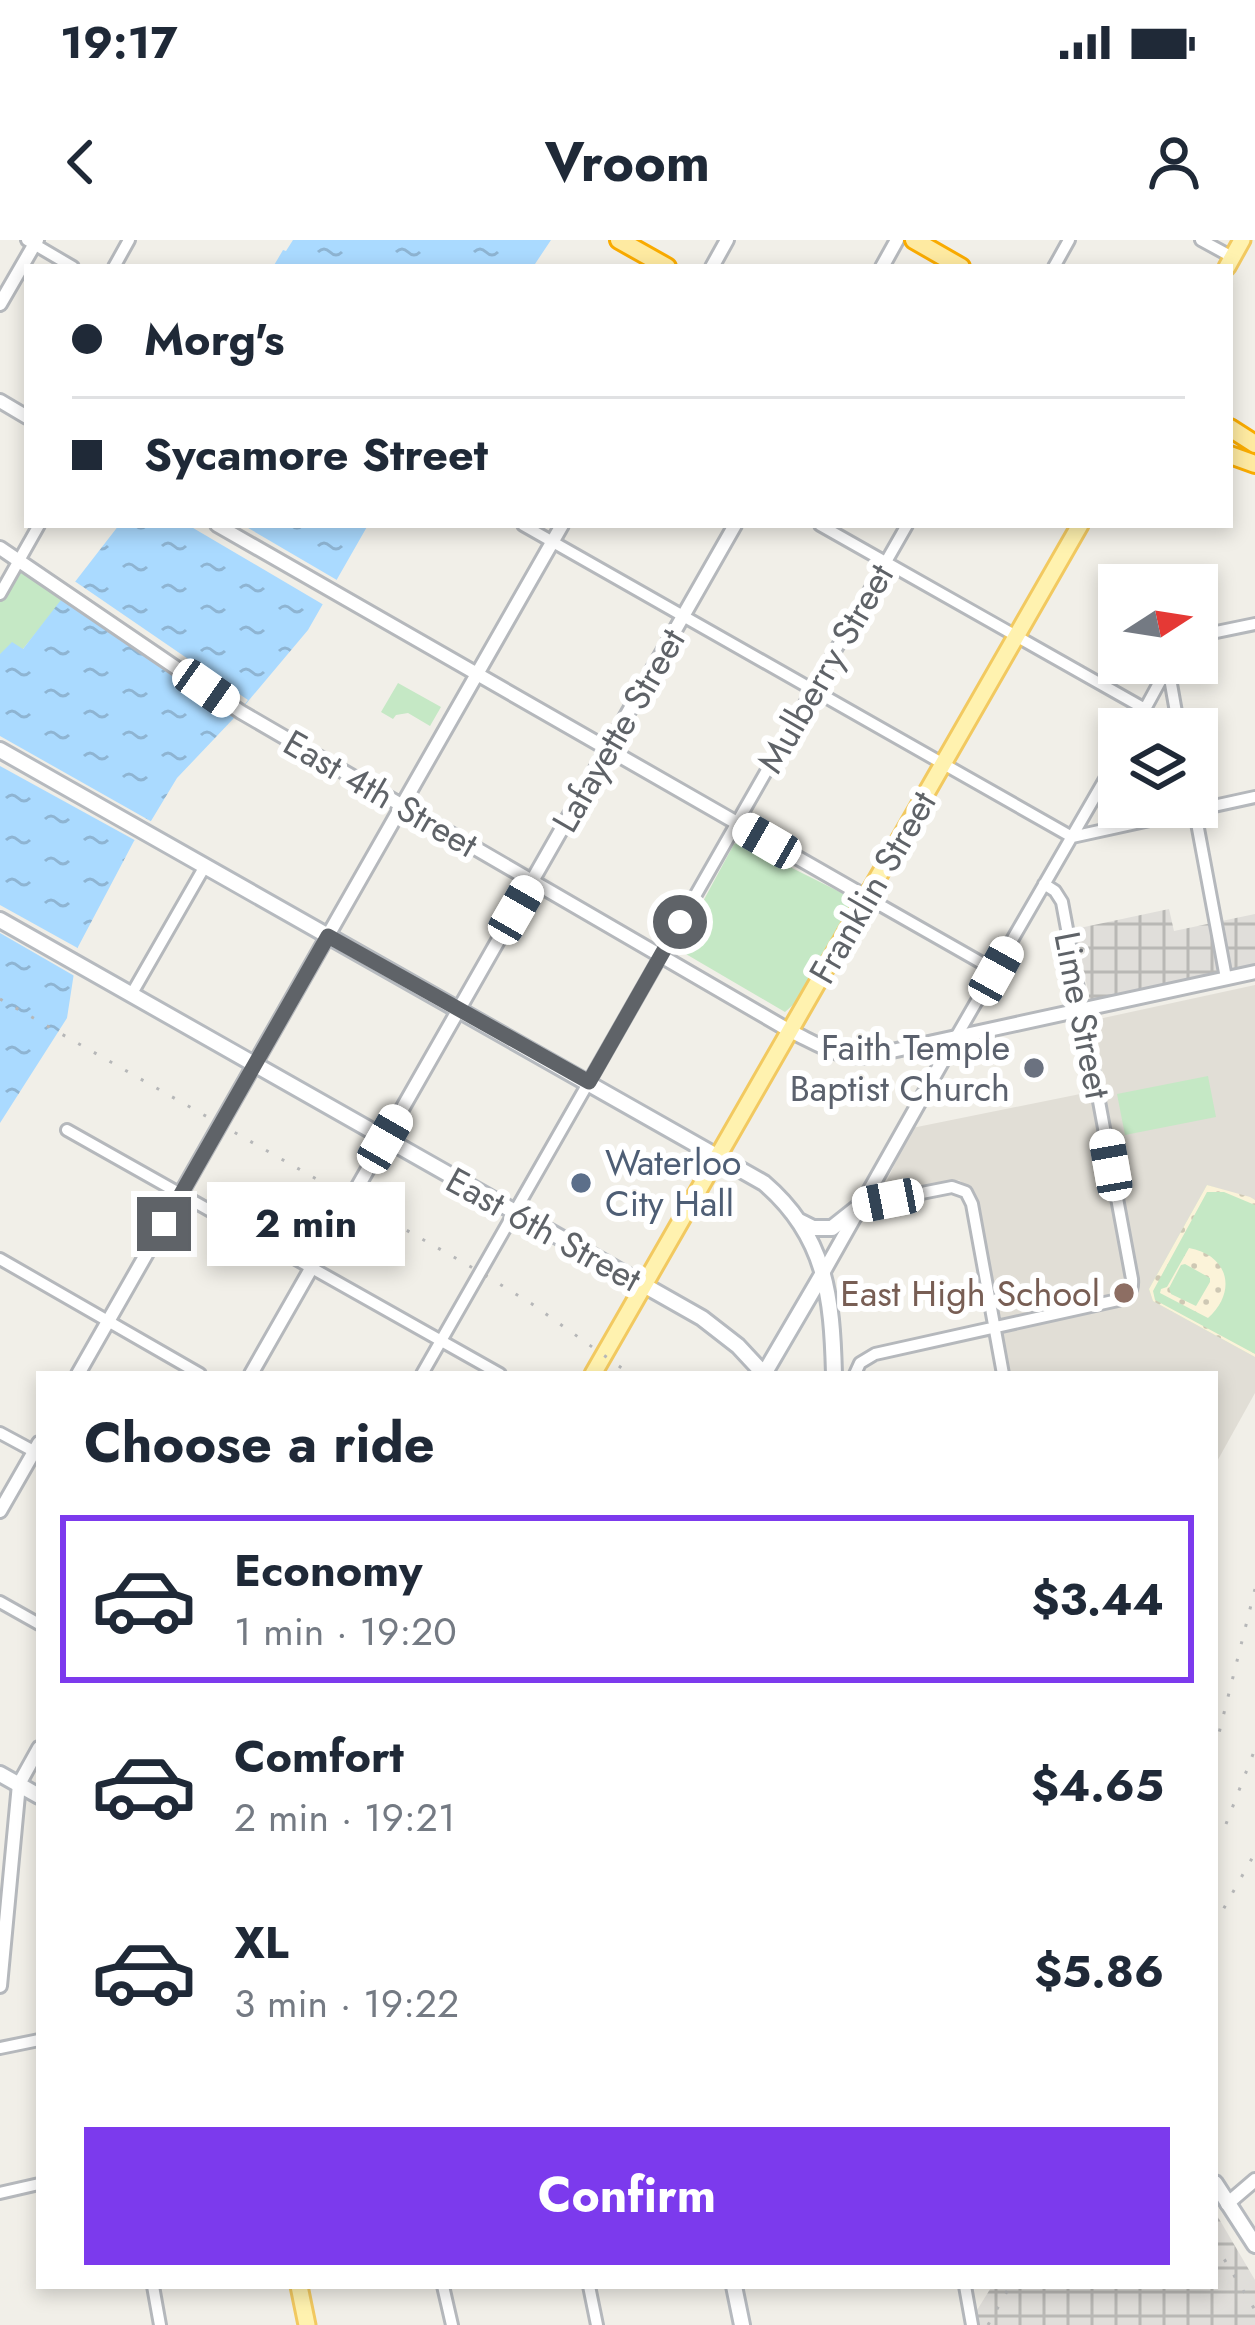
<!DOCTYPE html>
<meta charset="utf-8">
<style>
body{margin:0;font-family:Jost,sans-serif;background:#f2f2f3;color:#1f2937;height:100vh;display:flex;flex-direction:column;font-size:45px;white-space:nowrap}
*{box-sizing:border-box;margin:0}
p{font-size:39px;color:#747a83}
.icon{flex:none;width:66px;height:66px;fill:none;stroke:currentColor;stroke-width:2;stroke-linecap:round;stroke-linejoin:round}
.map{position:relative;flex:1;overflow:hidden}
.sheet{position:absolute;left:36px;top:1131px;width:1182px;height:918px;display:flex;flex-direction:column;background:#fff;border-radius:0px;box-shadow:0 6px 18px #0003}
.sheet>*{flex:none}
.banner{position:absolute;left:24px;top:24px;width:1209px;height:264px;border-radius:0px;box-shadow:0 6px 18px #0003;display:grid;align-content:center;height:264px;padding:0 48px;background:#fff}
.needle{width:78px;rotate:78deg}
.tools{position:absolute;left:1098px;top:324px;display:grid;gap:24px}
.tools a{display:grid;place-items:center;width:120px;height:120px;border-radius:0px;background:#fff;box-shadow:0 6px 18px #0003;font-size:60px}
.end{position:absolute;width:54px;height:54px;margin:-27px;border:15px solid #5f6368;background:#fff;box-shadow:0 0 0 6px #fff}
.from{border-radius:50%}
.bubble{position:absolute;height:84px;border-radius:0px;background:#fff;box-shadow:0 6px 18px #0003;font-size:39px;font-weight:700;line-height:84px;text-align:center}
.car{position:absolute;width:36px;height:72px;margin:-36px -18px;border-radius:15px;box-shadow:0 0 9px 3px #0007;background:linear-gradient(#fff 24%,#345 0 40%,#fff 0 76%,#345 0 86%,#fff 0)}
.banner b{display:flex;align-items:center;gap:42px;height:114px;font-size:45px}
.banner b+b{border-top:3px solid #e0e1e3}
.banner i{width:30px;height:30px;background:#1f2937}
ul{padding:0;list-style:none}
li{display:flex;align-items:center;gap:36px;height:168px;margin:0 24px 18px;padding:0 24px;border:6px solid transparent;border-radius:0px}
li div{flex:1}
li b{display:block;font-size:45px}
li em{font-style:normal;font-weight:700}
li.on{border-color:#7c3aed}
li>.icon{width:108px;height:108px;stroke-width:1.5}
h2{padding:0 48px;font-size:54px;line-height:144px}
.cta{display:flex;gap:24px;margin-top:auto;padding:24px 48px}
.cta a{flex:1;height:138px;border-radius:0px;background:#7c3aed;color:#fff;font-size:48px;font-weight:700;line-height:138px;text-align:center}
.status{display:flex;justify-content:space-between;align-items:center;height:84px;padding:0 60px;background:#fff;direction:ltr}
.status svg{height:33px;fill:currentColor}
header{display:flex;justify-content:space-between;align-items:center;height:156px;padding:0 48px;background:#fff;font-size:54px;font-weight:700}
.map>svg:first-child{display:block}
.industrial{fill:url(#industrial-grid)}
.education{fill:#e1ded6}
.green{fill:#c5e8c5}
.sand{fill:url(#sand-dots);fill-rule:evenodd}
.water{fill:url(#water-ripples)}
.pier{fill:#f1efe8}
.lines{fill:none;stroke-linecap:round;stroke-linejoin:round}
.minor-casing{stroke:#b5b8bc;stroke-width:16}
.tertiary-casing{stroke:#b5b8bc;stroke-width:18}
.secondary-casing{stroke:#b6babf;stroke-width:20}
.primary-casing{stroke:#f2c960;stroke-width:21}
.trunk-casing{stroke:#f9ab00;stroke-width:22}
.minor{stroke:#fff;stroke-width:10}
.tertiary{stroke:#fff;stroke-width:12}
.secondary{stroke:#fff;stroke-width:14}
.primary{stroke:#fff2af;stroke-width:15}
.trunk{stroke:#feeaa1;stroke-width:16}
.rail{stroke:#b6b7b8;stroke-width:3;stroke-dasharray:3 15;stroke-linecap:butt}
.route{stroke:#5f6368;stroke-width:15}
.worship-dot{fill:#6b7280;stroke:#fff;stroke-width:4.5}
.service-dot{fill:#5c6f8a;stroke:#fff;stroke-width:4.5}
.education-dot{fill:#8d6e63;stroke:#fff;stroke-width:4.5}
.labels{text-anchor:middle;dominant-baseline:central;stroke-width:12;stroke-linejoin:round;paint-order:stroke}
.street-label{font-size:36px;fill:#5f6368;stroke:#fff}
.worship-label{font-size:36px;fill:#5b616d;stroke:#fff;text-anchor:end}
.service-label{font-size:36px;fill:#4e5e75;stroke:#fff;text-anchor:start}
.education-label{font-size:36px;fill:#785e54;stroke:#fff;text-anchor:end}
</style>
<div class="status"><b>19:17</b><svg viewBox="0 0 49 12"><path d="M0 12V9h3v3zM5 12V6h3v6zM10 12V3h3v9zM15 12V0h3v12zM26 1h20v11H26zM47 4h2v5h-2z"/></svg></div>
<header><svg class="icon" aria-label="back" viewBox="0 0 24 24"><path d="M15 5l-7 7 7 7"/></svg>Vroom<svg class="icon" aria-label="person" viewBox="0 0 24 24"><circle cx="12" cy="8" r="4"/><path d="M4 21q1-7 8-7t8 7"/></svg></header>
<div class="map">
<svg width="1255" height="2085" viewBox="0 0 1255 2085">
<defs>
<pattern id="industrial-grid" width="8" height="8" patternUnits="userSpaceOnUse" patternTransform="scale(3)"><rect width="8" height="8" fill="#e0deda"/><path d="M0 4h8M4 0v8" fill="none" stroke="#b9b8b5"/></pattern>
<pattern id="sand-dots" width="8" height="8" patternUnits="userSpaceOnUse" patternTransform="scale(3)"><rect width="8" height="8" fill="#fbf3d9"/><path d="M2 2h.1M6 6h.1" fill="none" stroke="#cec8b4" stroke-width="1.8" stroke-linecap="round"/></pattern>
<pattern id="water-ripples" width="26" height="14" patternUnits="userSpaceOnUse" patternTransform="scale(3)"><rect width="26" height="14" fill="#aadaff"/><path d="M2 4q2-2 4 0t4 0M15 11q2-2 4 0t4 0" fill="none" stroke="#8eb4d2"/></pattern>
</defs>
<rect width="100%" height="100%" fill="#f1efe8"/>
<!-- industrial -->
<path class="industrial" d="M1169,669L1174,691L1255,674V732L1091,766L1075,689Z
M1215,1972L1255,2040V2085H976L974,2075L992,2046H1215Z"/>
<!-- education -->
<path class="education" d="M1255,745V1153L1215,1225V1134H1009L973,951L959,940L879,957L912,888L1105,849L1094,780Z"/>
<!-- green -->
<path class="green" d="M21,331L27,332L64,359L22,410L0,414V361Z
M398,443L441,467L430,486L408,473L396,475L393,479L381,472Z
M740,602L848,656L853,661L794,764L785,772L679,710L680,704L734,604Z
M1208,836L1216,877L1125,895L1117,854Z
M1207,945L1255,960V1117L1153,1061L1149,1049Z"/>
<!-- sand -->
<path class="sand" d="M1207,945L1250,957L1255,960V965L1224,952H1207L1153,1051L1155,1060L1255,1114V1117L1153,1061L1149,1049Z
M1189,1008C1228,1015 1238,1051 1208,1078L1160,1053L1161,1049L1167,1047ZM1185,1024L1210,1038V1042L1196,1066L1171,1054L1169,1048L1181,1025Z"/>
<!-- water -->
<path class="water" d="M293,0H551L533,27H273L283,10L286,11Z
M119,285H368L308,390L234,478L177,538L151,581L134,601L78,707L67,778L0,883V414L12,402L23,409Z"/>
<!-- pier -->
<path class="pier" d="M188,285H243L342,343L329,368Z
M70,338L248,460L234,478L59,355Z
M0,496L154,583L147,594L140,603L0,526Z
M0,665L83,711L78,738L0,693Z"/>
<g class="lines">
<defs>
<path id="minor" d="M27,0L73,27
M1201,0L1232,17
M114,27L129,0
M1054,27L1069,0
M523,285L1072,597L1255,557
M820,285L1145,469
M0,354L39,285
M1197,396L1255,384
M1168,427L1179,489
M1134,489L1170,423
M1194,567L1226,738
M866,657L996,731
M131,755L205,626
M956,797L1119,515
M67,890L500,1134
M861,965L952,947L966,952L972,964L1003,1134
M0,1019L200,1134
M422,1134L907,285
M855,1134L860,1123L875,1114L1118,1060C1129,1057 1133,1050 1132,1039L1062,662L1055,651L1044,644
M0,1193L39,1214
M0,1362L39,1384
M0,1808L39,1800
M0,1953L39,1944
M153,2046L160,2085
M443,2046L452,2085
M589,2046L597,2085
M965,2046L972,2085"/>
<path id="tertiary" d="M712,27L727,0
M882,27L897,0
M0,64L37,0
M0,161L27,177
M217,285L866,657
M0,308L241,472L790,791C816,803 840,820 869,816L1255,732
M823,1033L956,797
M78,1134L562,285
M251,1134L735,285
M0,1271L39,1203
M0,1746L19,1544L39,1508
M1227,1964L1255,1940"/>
<path id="secondary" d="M0,510L764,943C826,996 832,1057 834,1134
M0,680L702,1078L738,1106L764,1134
M799,981L813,988H832L861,965
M764,1134L823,1033
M0,1534L39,1556
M1215,1943L1255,2005
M734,2046L742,2085"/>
<path id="primary" d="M1227,27L1242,0
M593,1134L1080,285
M299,2046L307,2085"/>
<path id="trunk" d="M619,0L667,27
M914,0L961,27
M1230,188L1255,204
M1230,215L1255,224"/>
</defs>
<!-- minor casing -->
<use href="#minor" class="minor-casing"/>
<!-- tertiary casing -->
<use href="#tertiary" class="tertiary-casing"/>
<!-- secondary casing -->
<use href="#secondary" class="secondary-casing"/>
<!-- primary casing -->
<use href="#primary" class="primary-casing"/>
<!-- trunk casing -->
<use href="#trunk" class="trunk-casing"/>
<!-- minor -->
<use href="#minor" class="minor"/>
<!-- tertiary -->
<use href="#tertiary" class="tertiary"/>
<!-- secondary -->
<use href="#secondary" class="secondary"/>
<!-- primary -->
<use href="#primary" class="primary"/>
<!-- trunk -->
<use href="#trunk" class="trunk"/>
<!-- rail -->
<path class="rail" d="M0,759L480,1032L532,1064L630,1134
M1215,1509L1255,1349
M1226,1584L1255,1509
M1215,1684L1255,1613
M1215,2004L1255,2070
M988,2085L1010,2046"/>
</g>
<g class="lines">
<!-- route -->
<path class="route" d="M164,984L328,696L589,842L680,682"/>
</g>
<!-- markers -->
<circle class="worship-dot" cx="1034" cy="828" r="12"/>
<circle class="service-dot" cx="581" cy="943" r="12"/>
<circle class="education-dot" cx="1124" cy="1053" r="12"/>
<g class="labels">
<!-- street labels -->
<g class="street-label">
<text transform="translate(825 428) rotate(-60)">Mulberry Street</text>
<text transform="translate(618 490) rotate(-60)">Lafayette Street</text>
<text transform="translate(381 553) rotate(30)">East 4th Street</text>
<text transform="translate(872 647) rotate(-60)">Franklin Street</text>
<text transform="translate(1083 775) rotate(79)">Lime Street</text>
<text transform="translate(544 989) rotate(29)">East 6th Street</text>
</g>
<!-- worship labels -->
<g class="worship-label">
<text x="1010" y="807">Faith Temple<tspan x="1010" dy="41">Baptist Church</tspan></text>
</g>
<!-- service labels -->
<g class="service-label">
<text x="605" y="922">Waterloo<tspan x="605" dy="41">City Hall</tspan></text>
</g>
<!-- education labels -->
<g class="education-label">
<text x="1100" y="1053">East High School</text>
</g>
</g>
</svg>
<div class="tools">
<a><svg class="needle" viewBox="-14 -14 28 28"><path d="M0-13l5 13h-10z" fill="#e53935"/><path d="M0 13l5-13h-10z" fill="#747a83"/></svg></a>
<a><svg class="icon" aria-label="layers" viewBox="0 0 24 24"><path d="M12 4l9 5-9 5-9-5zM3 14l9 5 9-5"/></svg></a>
</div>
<i class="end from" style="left:680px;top:682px"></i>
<i class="end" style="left:164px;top:984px"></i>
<div class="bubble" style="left:207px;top:942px;width:198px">2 min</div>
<i class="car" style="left:206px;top:448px;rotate:125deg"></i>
<i class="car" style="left:767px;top:601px;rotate:300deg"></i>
<i class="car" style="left:516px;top:670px;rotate:30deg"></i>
<i class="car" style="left:996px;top:731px;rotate:29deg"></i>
<i class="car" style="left:385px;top:899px;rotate:30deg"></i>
<i class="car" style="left:1111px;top:925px;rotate:350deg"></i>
<i class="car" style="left:888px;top:960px;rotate:259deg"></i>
<div class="banner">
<b><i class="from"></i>Morg's</b>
<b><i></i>Sycamore Street</b>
</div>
<section class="sheet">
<h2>Choose a ride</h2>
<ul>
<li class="on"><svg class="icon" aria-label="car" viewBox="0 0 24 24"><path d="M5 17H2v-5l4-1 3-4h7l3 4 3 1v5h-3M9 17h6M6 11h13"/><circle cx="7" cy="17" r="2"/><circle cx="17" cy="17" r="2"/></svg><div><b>Economy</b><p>1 min · 19:20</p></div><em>$3.44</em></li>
<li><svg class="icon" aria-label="car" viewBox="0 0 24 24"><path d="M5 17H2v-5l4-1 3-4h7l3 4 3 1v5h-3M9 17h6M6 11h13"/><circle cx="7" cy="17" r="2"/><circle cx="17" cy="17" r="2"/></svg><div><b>Comfort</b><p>2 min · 19:21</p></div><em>$4.65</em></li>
<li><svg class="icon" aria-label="car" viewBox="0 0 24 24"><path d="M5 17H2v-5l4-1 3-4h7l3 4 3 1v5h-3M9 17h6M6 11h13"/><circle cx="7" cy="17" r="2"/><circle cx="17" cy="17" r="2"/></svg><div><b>XL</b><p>3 min · 19:22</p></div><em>$5.86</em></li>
</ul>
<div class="cta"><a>Confirm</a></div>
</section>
</div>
